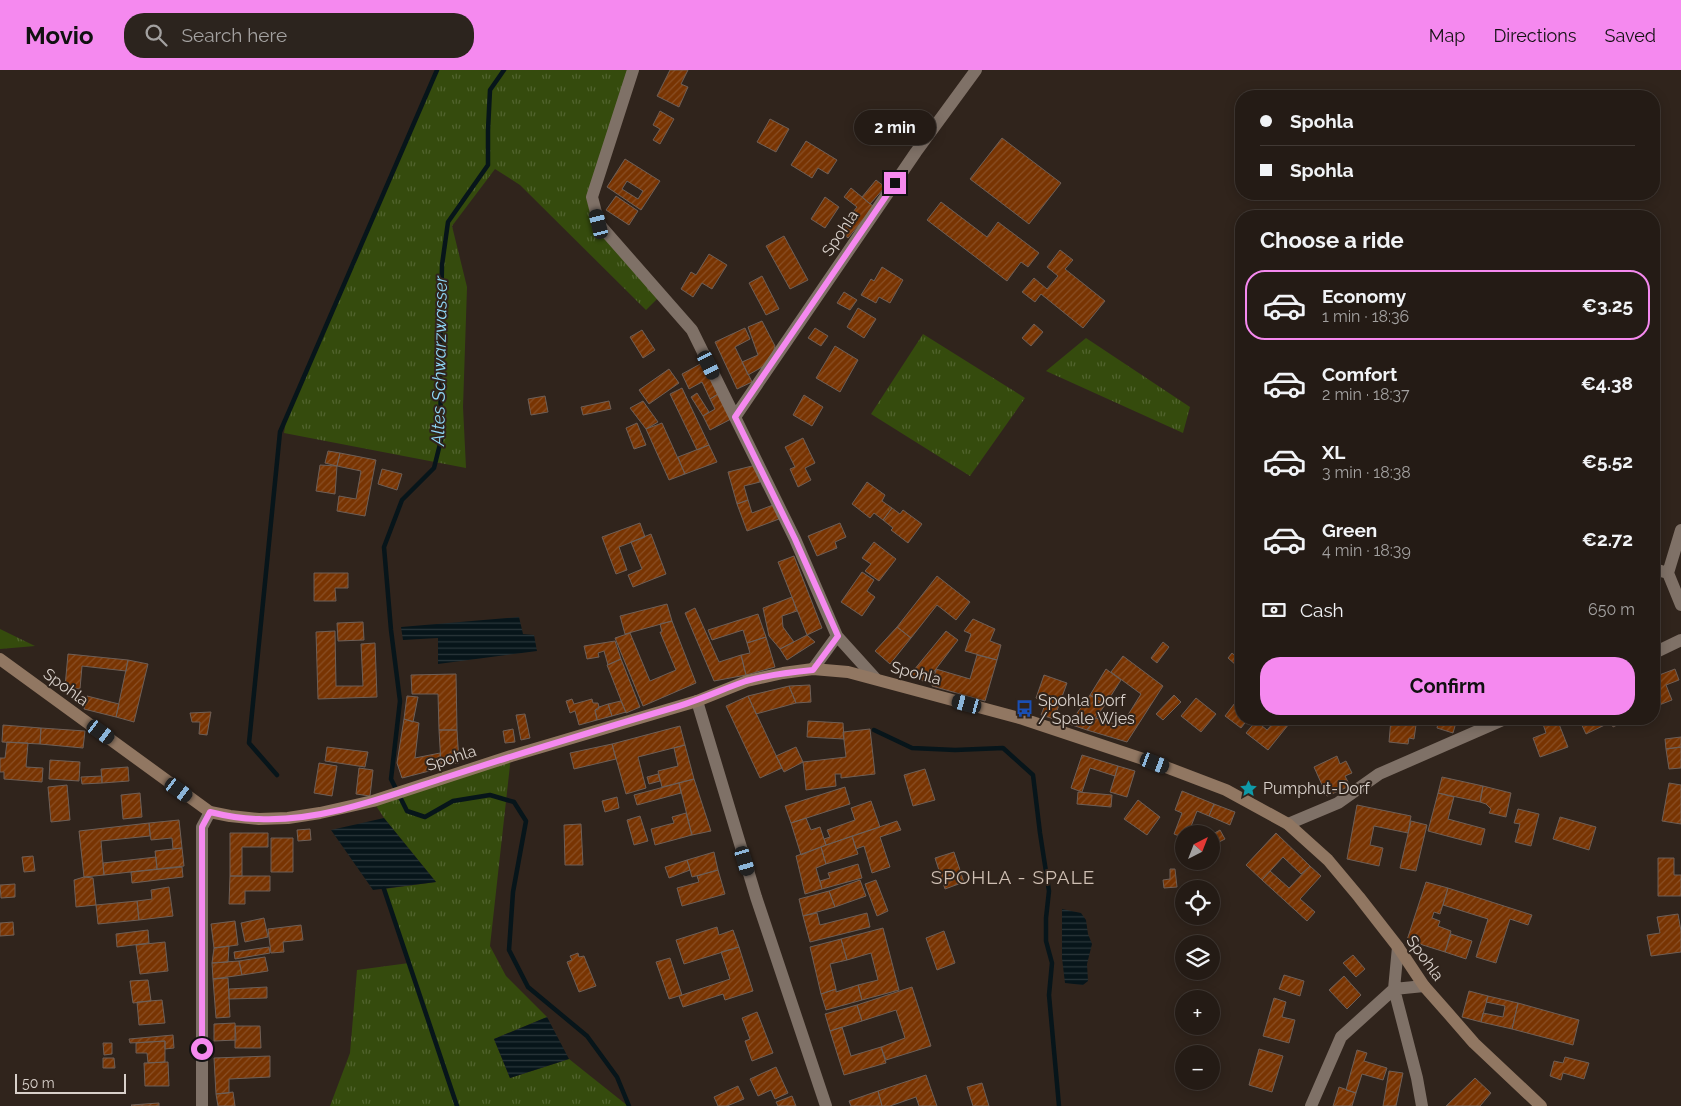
<!DOCTYPE html>
<meta charset="utf-8">
<style>
body{margin:0;font-family:Raleway,sans-serif;background:#2c241e;color:#f1f3f6;height:100vh;display:flex;flex-direction:column;font-size:19px;white-space:nowrap}
*{box-sizing:border-box;margin:0}
p{font-size:16px;color:#a3a1a0}
.icon{flex:none;width:28px;height:28px;fill:none;stroke:currentColor;stroke-width:2;stroke-linecap:round;stroke-linejoin:round}
.map{position:relative;flex:1;overflow:hidden}
.sheet{position:absolute;left:1235px;top:140px;width:425px;height:515px;display:flex;flex-direction:column;background:#241b15;border-radius:20px;box-shadow:0 2px 12px #0003,0 0 0 1px #413934}
.sheet>*{flex:none}
.guide{position:absolute;left:1235px;top:20px;width:425px;height:110px;border-radius:20px;box-shadow:0 2px 12px #0003,0 0 0 1px #413934;display:grid;align-content:center;height:110px;padding:0 25px;background:#241b15}
.needle{width:32px;rotate:42deg}
.buttons{position:absolute;left:1175px;top:755px;display:grid;gap:10px}
.buttons a{display:grid;place-items:center;width:45px;height:45px;border-radius:50%;background:#241b15;box-shadow:0 2px 12px #0003,0 0 0 1px #413934;font-size:25px}
.scale{position:absolute;left:15px;bottom:12px;width:111px;box-sizing:border-box;padding-left:5px;border:2px solid #d8d0ca;border-top:0;font-size:14px;line-height:18px;white-space:nowrap;color:#d8d0ca;-webkit-text-stroke:4px #30241c;paint-order:stroke}
.end{position:absolute;width:22px;height:22px;margin:-11px;border:6px solid #f589ef;background:#111;box-shadow:0 0 0 2px #111}
.from{border-radius:50%}
.bubble{position:absolute;height:35px;border-radius:18px;background:#241b15;box-shadow:0 2px 12px #0003,0 0 0 1px #413934;font-size:16px;font-weight:700;line-height:35px;text-align:center}
.car{position:absolute;width:15px;height:30px;margin:-15px -8px;border-radius:6px;box-shadow:0 0 4px 1px #0007;background:linear-gradient(#222 24%,#8ab4d8 0 40%,#222 0 76%,#8ab4d8 0 86%,#222 0)}
.guide b{display:flex;align-items:center;gap:18px;height:48px;font-size:19px}
.guide b+b{border-top:1px solid #413934}
.guide i{width:12px;height:12px;background:#f1f3f6}
ul{padding:0;list-style:none}
li{display:flex;align-items:center;gap:15px;height:70px;margin:0 10px 8px;padding:0 15px;border:2px solid transparent;border-radius:20px}
li div{flex:1}
li b{display:block;font-size:19px}
li em{font-style:normal;font-weight:700}
li.on{border-color:#f589ef}
li>.icon{width:45px;height:45px;stroke-width:1.5}
h2{padding:0 25px;font-size:22px;line-height:60px}
.pay{display:flex;align-items:center;gap:12px;height:55px;padding:0 25px;font-size:19px}
.pay p{margin-inline-start:auto}
.cta{display:flex;gap:10px;margin-top:auto;padding:10px 25px}
.cta a{flex:1;height:58px;border-radius:20px;background:#f589ef;color:#111;font-size:20px;font-weight:700;line-height:58px;text-align:center}
header{display:flex;align-items:center;gap:30px;box-sizing:border-box;height:70px;padding:0 25px;background:#f589ef;color:#111}
header strong{font-size:24px}
nav{display:flex;gap:28px;margin-inline-start:auto;font-size:18px}
.search{width:350px;height:45px;background:#2c241e;display:flex;align-items:center;gap:12px;box-sizing:border-box;padding:0 18px;border-radius:20px;color:#a3a1a0;font-size:19px}
.map>svg:first-child{display:block}
.grass{fill:url(#grass-tufts)}
.water{fill:url(#water-rules)}
.lines{fill:none;stroke-linecap:round;stroke-linejoin:round}
.stream{stroke:#07151a;stroke-width:4.5}
.building{fill:url(#building-hatch);stroke:#6e5f57;fill-rule:evenodd}
.street{stroke:#7f7167;stroke-width:12}
.secondary{stroke:#917762;stroke-width:12}
.route{stroke:#f589ef;stroke-width:6}
.labels{text-anchor:middle;dominant-baseline:central;stroke-width:4;stroke-linejoin:round;paint-order:stroke}
.street-label{font-size:16px;fill:#d8d0ca;stroke:#30241c}
.poi-label{font-size:16px;fill:#d8d0ca;stroke:#30241c;text-anchor:start}
.water-label{font-size:18px;font-style:italic;fill:#8ed6f5;stroke:#30241c}
.quarter-label{font-size:19px;letter-spacing:1px;fill:#cfbfb3;stroke:#30241c}
</style>
<header>
<strong>Movio</strong>
<div class="search"><svg class="icon" aria-label="search" viewBox="0 0 24 24"><circle cx="10" cy="10" r="6"/><path d="M15 15l6 6"/></svg>Search here</div>
<nav><a>Map</a><a>Directions</a><a>Saved</a></nav>
</header>
<div class="map">
<svg width="1681" height="1036" viewBox="0 0 1681 1036">
<defs>
<pattern id="grass-tufts" width="24" height="20" patternUnits="userSpaceOnUse" patternTransform="scale(1.25)"><rect width="24" height="20" fill="#354b0d"/><path d="M3 7l-1-3M5 7V3M7 7l1-3M15 17l-1-3M17 17v-4M19 17l1-3" fill="none" stroke="#52642f"/></pattern>
<pattern id="water-rules" width="6" height="5" patternUnits="userSpaceOnUse" patternTransform="scale(1.25)"><rect width="6" height="5" fill="#07151a"/><path d="M0 2.5h6" fill="none" stroke="#2a363a"/></pattern>
<pattern id="building-hatch" width="6" height="6" patternUnits="userSpaceOnUse" patternTransform="scale(1.25)"><rect width="6" height="6" fill="#783402"/><path d="M-1 1l2-2M0 6l6-6M5 7l2-2" fill="none" stroke="#8a5026"/></pattern>
</defs>
<rect width="100%" height="100%" fill="#30241c"/>
<!-- grass -->
<path class="grass" d="M437,0H633L592,127L599,154L661,225L646,240L520,115L495,99L452,156L467,217L463,337L466,398L284,363L287,344Z
M923,264L1025,328L970,406L871,344Z
M1086,268L1190,337L1183,363L1046,301Z
M0,559L35,576L0,579Z
M511,686L490,876L506,906L547,947L494,969L510,1008L569,989L628,1036H330L350,983L357,900L409,893L384,819L436,812L384,748L373,731Z"/>
<!-- water -->
<path class="water" d="M519,547L523,564L534,565L537,581L438,594V568L403,570L401,557Z
M384,748L436,812L373,820L331,760Z
M1062,839L1081,843L1086,850L1088,864L1092,874L1087,894L1088,911L1083,915L1065,913L1062,888Z
M547,947L569,989L510,1008L494,969Z"/>
<g class="lines">
<!-- stream -->
<path class="stream" d="M504,0L490,20L488,60V95L448,152L442,195L440,289L441,370L434,398L402,430L384,477L391,560L400,631L391,709L407,741L425,747L453,731L490,725L514,732L526,751L513,822L509,880L528,917L587,966L617,1007L629,1036
M874,660L912,678L955,680L1003,678L1033,705L1040,763L1049,821L1046,848V871L1052,893L1049,925L1059,1036
M277,705L249,673L280,362L437,0
M384,819L457,1036"/>
</g>
<!-- building -->
<path class="building" d="M670,0H688L681,14L688,17L679,37L657,26Z
M660,41L674,49L660,74L653,70L660,59L653,55Z
M770,49L789,59L776,82L757,72Z
M1002,68L1061,113L1029,154L970,109Z
M806,71L837,90L828,104L818,98L812,108L791,95Z
M625,89L660,111L641,140L607,117ZM627,111L643,121L638,129L622,119Z
M876,110L885,117L870,134L862,127Z
M851,118L874,137L848,168L838,160L857,137L844,127Z
M616,126L638,141L629,155L606,140Z
M825,127L839,137L825,158L811,149Z
M941,132L987,167L998,152L1039,183L1028,197L1021,192L1007,211L927,150Z
M784,166L808,210L790,219L766,176Z
M1060,180L1073,190L1065,199L1105,231L1083,258L1041,224L1035,232L1022,222L1034,208L1047,219L1058,206L1047,197Z
M709,184L727,195L712,219L702,213L693,227L681,219L691,202L696,205Z
M882,197L903,210L890,233L879,227L876,233L861,225L871,209L874,211Z
M762,206L779,239L766,245L749,213Z
M844,222L857,230L850,240L837,233Z
M858,238L876,249L864,268L847,257Z
M762,251L775,276L771,289L764,296L748,305L742,292L758,285L748,257Z
M1034,254L1043,262L1031,276L1022,268Z
M745,258L750,269L735,277L752,312L737,319L715,272Z
M815,258L828,266L821,276L808,268Z
M642,260L655,280L643,288L630,267Z
M835,276L858,290L840,322L816,308Z
M702,293L718,324L710,329L702,312L689,319L682,304Z
M669,299L679,313L649,334L639,320Z
M682,318L709,375L697,380L670,324Z
M697,323L709,342L703,346L691,327Z
M718,324L731,349L710,360L703,346L715,339L710,329Z
M804,325L823,337L812,356L793,345Z
M545,326L548,342L531,345L528,329Z
M609,331L611,339L583,345L581,337Z
M643,331L658,352L646,359L630,338Z
M637,353L646,375L634,379L626,358Z
M662,353L685,404L669,410L646,359Z
M803,368L815,393L805,398L811,410L798,417L790,399L795,397L785,377Z
M709,375L717,392L685,404L678,387Z
M328,381L340,383L337,396L325,393Z
M340,383L376,390L365,446L337,441L339,426L356,429L361,401L337,396Z
M320,395L337,396L335,424L316,421Z
M756,395L760,412L744,416L748,430L737,434L728,402Z
M382,399L402,404L397,420L378,414Z
M867,412L885,425L882,431L892,438L883,450L874,443L870,448L852,434Z
M748,430L752,443L773,435L779,449L747,461L737,434Z
M892,438L900,444L903,440L922,454L908,473L891,460L893,458L883,450Z
M640,453L645,467L619,477L627,500L616,504L602,467Z
M840,453L846,467L835,472L837,478L817,486L808,466Z
M651,464L666,504L633,517L628,505L642,499L631,472Z
M874,472L896,489L879,511L865,501L871,494L862,488Z
M794,486L822,558L807,565L778,492Z
M862,502L874,510L867,521L875,527L862,546L841,532Z
M314,503H348V518H335L336,531H314Z
M937,506L970,532L956,550L937,535L911,568L897,557Z
M792,527L797,541L782,546L783,557L794,572L780,579L769,566L763,538Z
M667,534L672,551L625,564L620,546Z
M695,538L719,592L741,585L746,605L714,611L685,543Z
M758,544L766,567L747,573L743,560L712,570L708,560Z
M973,549L995,559L990,571L1001,575L997,590L965,581L971,564L964,561Z
M672,551L696,613L643,636L615,568L630,563L650,611L676,600L660,562H662L660,554Z
M363,552L364,570L338,571L337,553Z
M897,557L911,568L890,594L875,581Z
M335,561L336,616H363L361,574L375,573L377,627L318,629L316,562Z
M946,561L958,570L926,612L909,606Z
M807,565L815,572L787,590L780,579Z
M766,567L775,597L746,605L741,585L750,583L747,573Z
M615,571L621,589L608,595L604,581L598,583L599,587L587,589L584,576Z
M1163,572L1169,577L1157,593L1151,588Z
M1232,583L1241,591L1237,596L1228,588Z
M68,584L128,590L126,601L82,596L80,619L65,617Z
M977,585L997,590L985,631L932,616L936,599L970,609Z
M1123,586L1163,616L1127,672L1087,660L1096,648L1121,656L1141,624L1111,602Z
M621,589L640,637L626,643L607,595Z
M128,590L148,594L134,652L116,647Z
M1106,599L1121,610L1105,635L1090,625Z
M1675,599L1679,610L1666,615L1672,630L1654,637V607Z
M456,604L457,660H439L438,624H412L411,605Z
M1044,605L1067,613L1054,649L1041,645L1046,632L1036,628Z
M810,615L811,632L796,633L789,616Z
M789,616L796,633L756,644L748,626Z
M1090,625L1105,635L1087,660L1069,654Z
M1174,625L1181,632L1163,650L1156,644Z
M1241,625V649H1248L1241,658L1225,646Z
M87,626L119,634L116,647L84,639Z
M407,626L418,627L413,652L404,649Z
M748,626L782,698L760,708L726,636Z
M1196,628L1216,644L1201,662L1181,646Z
M572,629L574,634L592,629L593,633H598L599,637L595,640L597,650L579,655L575,641L570,643L566,631Z
M621,631L626,642L612,646L608,634Z
M608,634L612,646L597,650L595,640L598,639L599,637Z
M211,642L207,665L199,664L200,652H192L190,643Z
M525,644L530,668L521,670L516,645Z
M404,649L419,653L415,688L440,683L441,698L402,708L397,693Z
M1277,649H1293L1268,680L1246,663L1256,651L1267,660Z
M1391,649H1411L1410,655H1416L1414,669L1409,668L1408,674L1389,672Z
M1439,649H1457L1453,663L1437,658Z
M1549,649H1557L1568,677L1540,687L1533,668L1546,663L1542,651Z
M1579,649H1626L1627,650L1613,657L1611,652L1586,664Z
M808,651L843,653L844,669L807,667Z
M3,655L41,658L40,674L2,672Z
M680,656L685,675L638,687L646,718L626,724L612,674Z
M41,658L85,661L83,678L40,674Z
M513,659L515,672L505,673L503,661Z
M870,659L875,704L841,708V704H835L836,716L806,720L803,692L846,687L843,662Z
M439,660H457L459,693L441,694Z
M1681,667V677L1666,679L1665,669Z
M7,672L28,673L26,697L43,698L42,712L4,709V702H0V688H5Z
M612,674L616,689L574,699L570,683Z
M685,675L694,709L662,717L658,701L678,696L674,678Z
M327,677L368,682L365,697L325,691Z
M796,677L803,692L784,702L776,686Z
M1681,677V698L1669,699L1666,679Z
M1082,685L1118,696L1115,706L1090,698L1082,722L1071,718Z
M1337,686L1340,694L1346,691L1352,703L1345,706L1350,716L1327,726L1314,697Z
M50,690L80,692L79,711L49,709Z
M319,693L337,696L332,726L314,723Z
M1118,696L1135,701L1127,727L1110,722Z
M128,697L129,711L102,713L101,699Z
M359,698L373,700L370,726L356,724Z
M925,699L935,730L913,736L904,705Z
M658,704L660,711L649,714L647,707Z
M102,706V713L82,714L81,707Z
M1442,707L1483,716L1480,732L1438,723Z
M694,709L711,761L692,765L679,713Z
M679,713L681,723L637,735L634,725Z
M1669,713L1681,715V754L1662,751Z
M67,715L70,750L51,752L48,717Z
M1483,716L1511,723L1506,747L1489,743L1491,739L1486,734L1480,732Z
M845,717L850,734L791,753L785,736Z
M1182,721L1214,734L1209,746L1197,741L1188,764H1184V768L1174,764L1182,743L1175,740Z
M1078,722L1112,725L1111,737L1077,734Z
M140,723L142,747L123,749L121,725Z
M1438,723L1454,727L1448,749L1485,759L1481,775L1428,761Z
M617,727L619,738L605,742L602,731Z
M1138,730L1160,747L1147,765L1124,749Z
M871,731L880,757L826,775L824,769L830,767L827,760L855,750L851,738Z
M1214,734L1235,742L1230,755L1209,746Z
M1357,735L1411,746L1408,763L1374,756L1370,775L1383,778L1379,796L1347,789Z
M1518,739L1539,744L1531,776L1515,772L1520,754L1514,753Z
M686,743L692,765L655,775L651,759L674,753L672,747Z
M640,746L648,771L634,775L627,750Z
M1560,747L1596,757L1589,780L1553,769Z
M806,748L811,760L820,757L826,775L801,785L791,753Z
M179,750L182,778L173,779L172,768L151,770L149,753Z
M897,751L901,760L880,767L890,797L872,803L864,776L856,779L852,766Z
M1411,751L1427,755L1416,801L1400,798Z
M149,753L150,766L101,771L104,805L84,807L79,761Z
M581,754L583,795H565L564,755Z
M310,759L311,770L298,771L297,760Z
M1220,760L1225,769L1211,776V765Z
M230,763H268V777H242V806H230Z
M1276,763L1310,796L1301,804L1283,787L1262,810L1246,795Z
M852,766L858,784L826,794L821,777Z
M271,768H293V802H271Z
M1178,773H1184V789H1178Z
M821,777L826,794L816,798L822,819L805,824L796,786Z
M182,778L184,796L157,799L155,781Z
M714,782L718,800L692,807L687,790Z
M954,782L964,812L945,819L935,788Z
M33,786L35,801L24,802L22,787Z
M156,787L157,799L104,805L103,793Z
M1658,788H1674V805H1681V826H1658Z
M687,790L690,800L669,808L665,797Z
M858,794L862,808L822,819L820,811L830,808L828,803Z
M1310,796L1321,806L1300,829L1315,842L1307,851L1262,810L1270,801L1289,818Z
M182,797L183,807L132,813L131,802Z
M1170,799H1175L1177,817L1164,818L1163,810L1170,809Z
M718,800L725,824L682,836L677,818L699,812L697,806Z
M230,806H270V821H245V834H229Z
M84,807L93,808L96,835L76,837L74,810Z
M860,810L866,826L835,837L829,821Z
M876,810L888,841L877,846L865,814Z
M1426,812L1448,818L1440,844L1434,842L1432,848L1440,851L1438,856L1451,861L1445,882L1407,870Z
M15,814V827L1,828L0,815Z
M169,817L173,846L139,850L137,831L152,829L151,820Z
M1448,818L1532,845L1528,855L1510,849L1496,893L1476,887L1488,849L1443,835Z
M829,821L835,837L803,846L799,829Z
M137,831L139,850L98,854L96,835Z
M817,843L820,855L867,843L870,857L810,872L803,846Z
M1678,844L1681,861V882L1651,886L1647,865L1660,863L1657,847Z
M264,848L268,867L245,872L241,853Z
M235,851L238,875L214,878L211,854Z
M13,852L14,865L0,866V853Z
M301,855L303,870L283,872L284,882L271,883L268,859Z
M717,857L719,865L733,860L739,877L684,894L676,870Z
M883,858L899,920L862,930L858,915L878,910L871,883L847,890L841,869Z
M148,860L149,873L117,877L116,864Z
M944,861L955,893L937,900L926,868Z
M1451,864L1472,871L1466,889L1445,882Z
M841,869L847,890L830,894L836,919L821,924L810,877Z
M165,872L168,901L140,904L136,875Z
M229,876L228,892L212,893L214,878Z
M269,877L270,883L235,889L234,882Z
M739,877L753,921L725,930L723,924L683,937L679,926L730,909L721,882Z
M578,883L579,887L584,886L596,916L579,922L567,892L572,890L570,886Z
M1353,885L1365,899L1356,907L1343,893Z
M265,887L268,901L242,905L239,891Z
M670,888L682,925L669,929L656,892Z
M239,891L242,905L213,909L212,893Z
M1284,905L1304,911L1300,926L1279,919Z
M1344,906L1361,925L1347,939L1329,920Z
M228,908L230,947L216,948L213,909Z
M148,910L151,931L133,933L130,911Z
M858,915L862,930L826,940L821,924L836,919V922Z
M267,917V928L229,929V919Z
M912,917L931,976L886,990L881,977L905,968L896,940L862,951L857,935Z
M1469,921L1488,926L1481,952L1462,947Z
M1488,926L1518,933L1512,959L1481,952L1483,943L1503,947L1505,936L1486,932Z
M1274,928L1286,932L1282,947L1295,950L1289,973L1263,966Z
M162,930L165,953L139,955L137,932Z
M1518,933L1579,950L1573,975L1512,959Z
M857,935L862,951L830,961L825,944Z
M757,942L773,983L752,991L745,971L750,969L742,948Z
M235,953L236,970L214,971V954Z
M235,956H260L261,978H235Z
M842,957L851,986L881,977L886,993L844,1005L830,961Z
M173,965L174,978L165,979V971L130,973L129,969Z
M165,971V992L148,993L147,983H136V973Z
M103,973H112V984L104,985Z
M1259,979L1283,986L1272,1022L1249,1015Z
M1357,980L1367,983L1364,991L1387,998L1383,1010L1362,1004L1356,1023L1346,1020Z
M270,986V1007L229,1009V1023L216,1024L214,988Z
M1565,987L1589,993L1584,1009L1563,1003L1561,1010L1550,1006L1554,991L1563,993Z
M103,988H114L115,998H103Z
M168,992L169,1016H145L144,993Z
M776,997L788,1023L775,1029L771,1020L758,1026L750,1009Z
M1389,1001L1403,1003L1396,1036H1383Z
M926,1005L937,1036H919L916,1027L890,1036H882L878,1021Z
M1475,1008L1491,1023L1480,1036H1446Z
M982,1013L989,1036H973L967,1017Z
M738,1016L744,1029L727,1036H718L714,1027Z
M1339,1017L1356,1023L1352,1036H1333Z
M878,1021L882,1036H851L849,1031Z
M233,1022L235,1036H218L216,1024Z
M792,1026L796,1036H778L776,1032Z
M159,1033V1036H132L131,1035Z"/>
<g class="lines">
<!-- street -->
<path class="street" d="M633,0L592,127L599,154L692,260L795,469L837,566L875,608
M735,347L916,82L976,0
M1681,460L1668,503L1681,535
M1654,499L1668,503
M1654,583L1681,570
M813,599L837,566
M697,631L756,827L826,1036
M1288,754L1338,733L1379,704L1505,649
M1398,877L1394,919L1417,1008L1422,1036
M202,1036V757L210,742
M1311,1036L1341,967L1394,919L1424,916"/>
<!-- secondary -->
<path class="secondary" d="M0,589L210,742L230,746L259,749L288,748L320,743L373,731L511,686L697,631L747,611L783,603L813,599L848,602L1023,649L1155,693L1226,720L1288,754L1328,790L1359,827L1398,877L1424,916L1447,942L1474,973L1541,1036"/>
</g>
<g class="lines">
<!-- route -->
<path class="route" d="M202,979V757L210,742C226,746 242,749 259,749C322,752 388,726 447,707C524,682 601,659 679,636C702,629 723,619 746,611C768,605 791,602 813,600L838,566L795,469L735,347L895,113"/>
</g>
<!-- icons -->
<defs>
<symbol id="bus-bare" viewBox="-9 -9 18 18"><path d="M-5-6H5V4H4V6H2V4H-2V6H-4V4H-5ZM-3.5-4V0h7V-4ZM-3.5 1.2v1.5H-2V1.2ZM2 1.2v1.5H3.5V1.2Z" fill="#1a4fb4" stroke="#30241c" stroke-width="2.5" paint-order="stroke"/></symbol>
<symbol id="sight-bare" viewBox="-9 -9 18 18"><path d="M0-6L1.8-2.2L6-1.7L2.9 1.2L3.7 5.4L0 3.3L-3.7 5.4L-2.9 1.2L-6-1.7L-1.8-2.2Z" fill="#0f9aa8" stroke="#30241c" stroke-width="2.5" paint-order="stroke"/></symbol>
</defs>
<g fill-rule="evenodd">
<use href="#bus-bare" x="1012" y="626" width="25" height="25"/>
<use href="#sight-bare" x="1236" y="706" width="25" height="25"/>
</g>
<g class="labels">
<!-- street labels -->
<g class="street-label">
<text transform="translate(840 163) rotate(-56)">Spohla</text>
<text transform="translate(916 603) rotate(15)">Spohla</text>
<text transform="translate(66 617) rotate(36)">Spohla</text>
<text transform="translate(451 688) rotate(-18)">Spohla</text>
<text transform="translate(1425 888) rotate(54)">Spohla</text>
</g>
<!-- poi labels -->
<g class="poi-label">
<text x="1038" y="630">Spohla Dorf<tspan x="1038" dy="18">/ Spale Wjes</tspan></text>
<text x="1263" y="718">Pumphut-Dorf</text>
</g>
<!-- water labels -->
<g class="water-label">
<text transform="translate(439 291) rotate(-89)">Altes Schwarzwasser</text>
</g>
<!-- quarter labels -->
<g class="quarter-label">
<text x="1013" y="807">SPOHLA - SPALE</text>
</g>
</g>
</svg>
<div class="buttons">
<a><svg class="needle" viewBox="-14 -14 28 28"><path d="M0-13l5 13h-10z" fill="#e53935"/><path d="M0 13l5-13h-10z" fill="#a3a1a0"/></svg></a>
<a><svg class="icon" aria-label="locate" viewBox="0 0 24 24"><circle cx="12" cy="12" r="6"/><path d="M12 2v4M12 18v4M2 12h4M18 12h4"/></svg></a>
<a><svg class="icon" aria-label="layers" viewBox="0 0 24 24"><path d="M12 4l9 5-9 5-9-5zM3 14l9 5 9-5"/></svg></a>
<a>+</a>
<a>−</a>
</div>
<div class="scale">50 m</div>
<i class="end from" style="left:202px;top:979px"></i>
<i class="end" style="left:895px;top:113px"></i>
<div class="bubble" style="left:854px;top:40px;width:82px">2 min</div>
<i class="car" style="left:599px;top:154px;rotate:346deg"></i>
<i class="car" style="left:709px;top:295px;rotate:154deg"></i>
<i class="car" style="left:967px;top:634px;rotate:285deg"></i>
<i class="car" style="left:101px;top:662px;rotate:126deg"></i>
<i class="car" style="left:1155px;top:693px;rotate:111deg"></i>
<i class="car" style="left:179px;top:720px;rotate:126deg"></i>
<i class="car" style="left:745px;top:791px;rotate:163deg"></i>
<div class="guide">
<b><i class="from"></i>Spohla</b>
<b><i></i>Spohla</b>
</div>
<section class="sheet">
<h2>Choose a ride</h2>
<ul>
<li class="on"><svg class="icon" aria-label="car" viewBox="0 0 24 24"><path d="M5 17H2v-5l4-1 3-4h7l3 4 3 1v5h-3M9 17h6M6 11h13"/><circle cx="7" cy="17" r="2"/><circle cx="17" cy="17" r="2"/></svg><div><b>Economy</b><p>1 min · 18:36</p></div><em>€3.25</em></li>
<li><svg class="icon" aria-label="car" viewBox="0 0 24 24"><path d="M5 17H2v-5l4-1 3-4h7l3 4 3 1v5h-3M9 17h6M6 11h13"/><circle cx="7" cy="17" r="2"/><circle cx="17" cy="17" r="2"/></svg><div><b>Comfort</b><p>2 min · 18:37</p></div><em>€4.38</em></li>
<li><svg class="icon" aria-label="car" viewBox="0 0 24 24"><path d="M5 17H2v-5l4-1 3-4h7l3 4 3 1v5h-3M9 17h6M6 11h13"/><circle cx="7" cy="17" r="2"/><circle cx="17" cy="17" r="2"/></svg><div><b>XL</b><p>3 min · 18:38</p></div><em>€5.52</em></li>
<li><svg class="icon" aria-label="car" viewBox="0 0 24 24"><path d="M5 17H2v-5l4-1 3-4h7l3 4 3 1v5h-3M9 17h6M6 11h13"/><circle cx="7" cy="17" r="2"/><circle cx="17" cy="17" r="2"/></svg><div><b>Green</b><p>4 min · 18:39</p></div><em>€2.72</em></li>
</ul>
<div class="pay"><svg class="icon" aria-label="cash" viewBox="0 0 24 24"><path d="M3 7h18v10H3z"/><circle cx="12" cy="12" r="2"/></svg>Cash<p>650 m</p></div>
<div class="cta"><a>Confirm</a></div>
</section>
</div>
